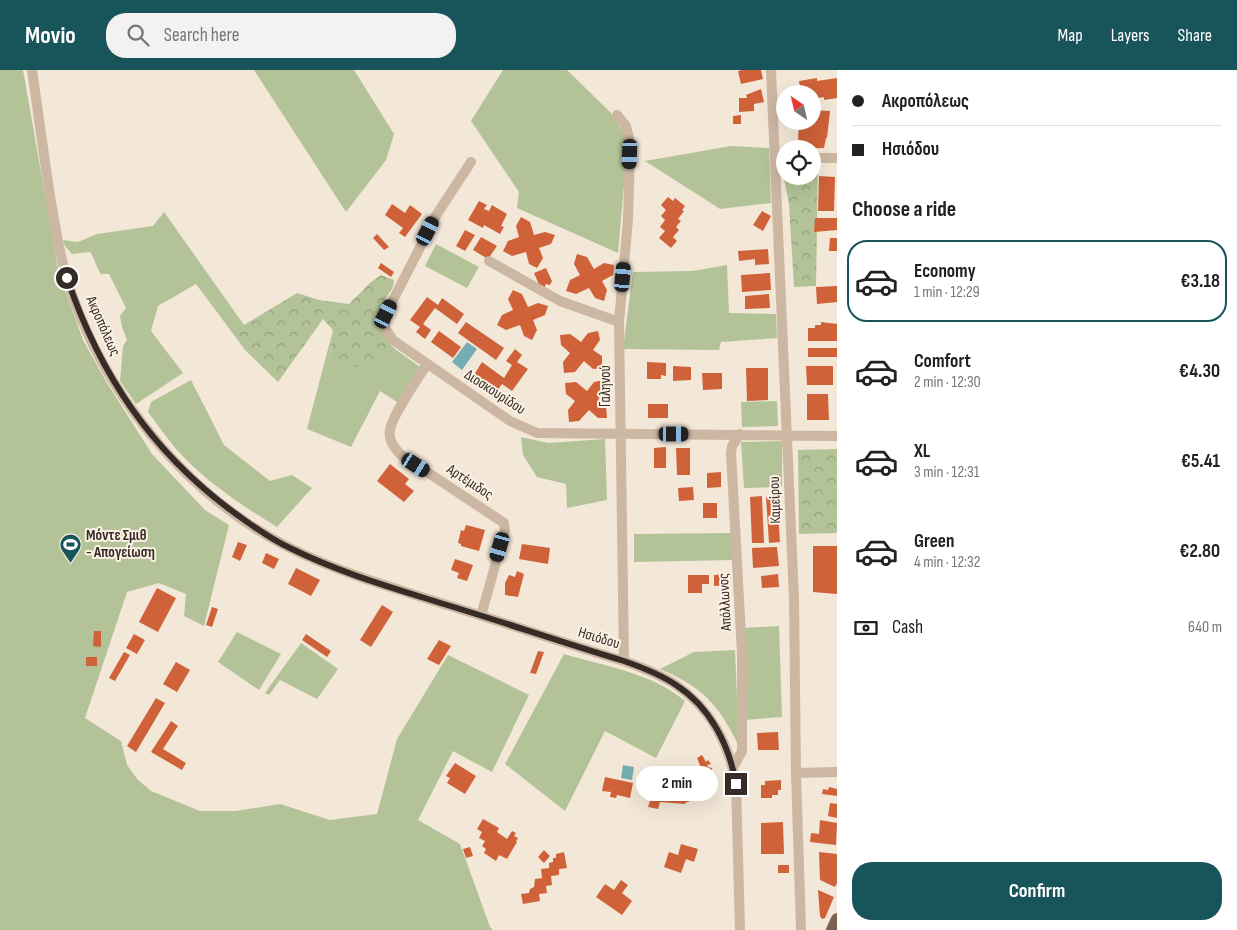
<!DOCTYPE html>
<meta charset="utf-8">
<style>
body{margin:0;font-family:"Sofia Sans Condensed",sans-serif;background:#f2f2f2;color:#222;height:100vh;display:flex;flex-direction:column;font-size:19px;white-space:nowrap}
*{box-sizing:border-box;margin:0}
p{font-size:16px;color:#767676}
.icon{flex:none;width:28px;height:28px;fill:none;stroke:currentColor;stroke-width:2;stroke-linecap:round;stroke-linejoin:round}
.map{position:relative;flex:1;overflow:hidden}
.side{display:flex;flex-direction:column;background:#fff;width:400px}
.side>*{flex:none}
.banner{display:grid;align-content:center;height:110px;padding:0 15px;background:#fff}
.needle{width:32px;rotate:326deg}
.buttons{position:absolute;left:776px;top:15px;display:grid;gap:10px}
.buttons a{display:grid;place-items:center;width:45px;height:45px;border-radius:50%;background:#fff;box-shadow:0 5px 20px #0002;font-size:25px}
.end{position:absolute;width:22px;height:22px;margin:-11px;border:6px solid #362b26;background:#fff;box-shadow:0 0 0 2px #fff}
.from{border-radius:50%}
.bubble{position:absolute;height:35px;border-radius:18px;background:#fff;box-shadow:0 5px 20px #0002;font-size:16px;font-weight:700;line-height:35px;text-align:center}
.car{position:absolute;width:15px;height:30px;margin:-15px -8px;border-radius:6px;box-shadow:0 0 4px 1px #0007;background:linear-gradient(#222 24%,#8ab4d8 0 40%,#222 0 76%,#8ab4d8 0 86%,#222 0)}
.banner b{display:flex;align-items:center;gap:18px;height:48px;font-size:19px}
.banner b+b{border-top:1px solid #e0e0e0}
.banner i{width:12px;height:12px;background:#222}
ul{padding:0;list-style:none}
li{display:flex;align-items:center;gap:15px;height:82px;margin:0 10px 8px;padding:0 5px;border:2px solid transparent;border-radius:20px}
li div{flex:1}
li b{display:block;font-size:19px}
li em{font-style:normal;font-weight:700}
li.current{border-color:#18555b}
li>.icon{width:45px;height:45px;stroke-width:1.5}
h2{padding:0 15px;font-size:22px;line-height:60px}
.pay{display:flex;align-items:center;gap:12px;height:55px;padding:0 15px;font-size:19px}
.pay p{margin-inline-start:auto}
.action{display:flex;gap:10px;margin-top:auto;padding:10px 15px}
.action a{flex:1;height:58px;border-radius:20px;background:#18555b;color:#fff;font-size:20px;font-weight:700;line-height:58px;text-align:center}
header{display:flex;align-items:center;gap:30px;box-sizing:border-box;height:70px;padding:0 25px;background:#18555b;color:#fff}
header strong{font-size:24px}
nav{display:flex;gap:28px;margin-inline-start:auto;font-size:18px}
.search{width:350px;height:45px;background:#f2f2f2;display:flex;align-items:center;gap:12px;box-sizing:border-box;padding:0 18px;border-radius:20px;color:#767676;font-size:19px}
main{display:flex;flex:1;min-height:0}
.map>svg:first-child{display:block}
.grass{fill:#b3c397}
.forest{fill:url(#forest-crowns)}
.water{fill:#74aeb3}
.building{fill:#d06239}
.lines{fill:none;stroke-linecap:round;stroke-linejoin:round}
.minor{stroke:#ccb7a3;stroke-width:10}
.major{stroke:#7a6255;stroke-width:12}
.route{stroke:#362b26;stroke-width:6}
.labels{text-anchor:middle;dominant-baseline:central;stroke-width:4;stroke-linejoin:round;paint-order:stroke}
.street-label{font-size:15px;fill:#362b26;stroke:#fbf1e4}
.poi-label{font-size:15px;font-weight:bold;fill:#362b26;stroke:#fbf1e4;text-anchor:start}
</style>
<header>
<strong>Movio</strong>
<div class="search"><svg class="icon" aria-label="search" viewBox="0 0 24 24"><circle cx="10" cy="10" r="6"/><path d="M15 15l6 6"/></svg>Search here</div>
<nav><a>Map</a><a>Layers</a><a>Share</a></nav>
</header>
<main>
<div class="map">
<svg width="837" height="860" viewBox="0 0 837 860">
<defs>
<pattern id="forest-crowns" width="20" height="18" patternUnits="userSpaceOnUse" patternTransform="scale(1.25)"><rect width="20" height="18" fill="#b3c397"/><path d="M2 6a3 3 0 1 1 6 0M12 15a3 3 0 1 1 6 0" fill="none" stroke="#929f7b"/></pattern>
</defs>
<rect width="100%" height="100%" fill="#f3e7d8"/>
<!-- grass -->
<path class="grass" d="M0,0H23L59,204L83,270L107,313L152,384L205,440L229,455L204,556L184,546L186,524L159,513L127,522L85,648L121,671L127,695L138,710L151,721L200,741H236L280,734L330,750L377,744L397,669L448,585L529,625L492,702L453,681L418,750L460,774L490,857L493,860H0Z
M254,0H354L394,64L386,90L346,142Z
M503,0H567L610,42L628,69L618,183L517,138L519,122L471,51Z
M731,76L769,78L771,133L720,139L645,91Z
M164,142L244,255L237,269L196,214L158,236L151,261L183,303L136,334L120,311L123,276L127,270L122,257L120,246L126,238L109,204H101C96,197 95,189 90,182L72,184L65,176L63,170L78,172L97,164L153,156Z
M436,174L479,197L467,218L425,196Z
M727,195L729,243L776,244L777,268L721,272L719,280L623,279L633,202L693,201Z
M333,260L329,291L389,287L395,279L423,299L400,334L380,321L351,377L307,359Z
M191,310L224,375L270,411L292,405L312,418L277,457C241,435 205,411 176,379C166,367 157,354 148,342L151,332Z
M777,331L778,356L742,357L741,332Z
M521,367L548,373L605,369L607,430L567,438L566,414L537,407L523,385Z
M782,371V417L744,418L741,372Z
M731,463L735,490L634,492V464Z
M779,556L782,647L745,650L742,558Z
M237,562L281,584L259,620L218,592Z
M301,573L338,599L317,629L280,610L269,625L265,623Z
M735,580L739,676C718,634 704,618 660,599L694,582Z
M564,584C604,596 652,603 685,631L656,688L605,661L565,741L505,694Z"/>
<!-- forest -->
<path class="forest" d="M782,90H785V106H812L813,90H818L816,216L794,217L789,134L783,104Z
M381,205L394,210C394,217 390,221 386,228C375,247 380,264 395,279L389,287L380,292L355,297L335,296L329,291L333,260L323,249L278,312L245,280L237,269L244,255L297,223L319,230L349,234L371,212Z
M837,379V463L799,464L798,380Z"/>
<!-- water -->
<path class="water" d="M467,272L477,279L462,300L452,292Z
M623,695L634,697L632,710L621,708Z"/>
<!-- building -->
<path class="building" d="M742,0H761L763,9L741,14L738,1Z
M817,8V11L837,8V28L824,30V27L812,29V24H801L799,11Z
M761,19L764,32L754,34V41L739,42V28H747L746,25Z
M812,40L830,41L827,68H826L824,78L791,79V72H798L799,51H812Z
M741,45V54H733V46Z
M819,106L835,107L834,141H818Z
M668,127L673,131L675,128L685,136L682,140L684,141L678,149L681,151L676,157L679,160L673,167L677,171L671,178L659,168L665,161L660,157L665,150L661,146L666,140L661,135Z
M479,131L487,135L484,139L489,141L492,135L507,144L501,156L504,157L500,164L484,155L483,158L468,150Z
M392,134L405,143L410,135L422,144L405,167L399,163L403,158L385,145Z
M762,141L771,146L763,161L753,155Z
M521,147L530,152L534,165L545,162L555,165L551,174L539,178L543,188L537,198L529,194L526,182L512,186L503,181L508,171L519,167L516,156Z
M815,148H837V160L814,162Z
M465,160L475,165L465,181L456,176Z
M377,164L389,177L384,180L373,168Z
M481,167L497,176L488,189L473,180Z
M830,168H837V181H829Z
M768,179L769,194L755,195V189L739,191L738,181Z
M577,184L587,187L594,199L604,193L614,195L613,205L602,211L607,220L604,231L595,228L589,218L576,224L566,221L570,210L580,205L574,194Z
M381,193L394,202L391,207L378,198Z
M546,198L552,211L550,215L546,214L544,218L540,217L534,203Z
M770,203L771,220L742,222L741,205Z
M837,216V232L817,234L816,217Z
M513,220L522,224L528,237L538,233L548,236L545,245L533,250L537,260L532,270L524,266L520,255L506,260L497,255L502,245L513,240L508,229Z
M769,224L770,238L745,239V226Z
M427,227L438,235L442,228L464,244L457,254L435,238L423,254L431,260L425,269L416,262L420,257L410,250Z
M466,252L504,278L496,290L458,263Z
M821,252L837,254V271H808V258H815V255H821Z
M439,261L461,277L453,288L431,272Z
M598,261L600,270L593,280L602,286V298L593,299L584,291L575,302L564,303L563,292L570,283L561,275L560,265L570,264L581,272L588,263Z
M808,278H837V287H808Z
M515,279L522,285L517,292L528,299L512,321L502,314L497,321L474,305L482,292L504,308L512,295L506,291Z
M647,292L666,293V306L661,305V309H647Z
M673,296L691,297V310L673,311Z
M806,296H833V315H807Z
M746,298H768V330L747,331Z
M702,303H722V319L703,320Z
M604,310L606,320L598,329L606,336L607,348H598L589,340L579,351L569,352L568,340L575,331L566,324L565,313L576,312L587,321L594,312Z
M807,324H828L829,350H807Z
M648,334H668V348H648Z
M666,377V398H654V378Z
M676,378H690V405H677Z
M390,394L409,409L405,414L414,421L404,432L377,411Z
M721,402V417L707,418V403Z
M693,417L694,430L679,431L678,418Z
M762,426L764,473H752L750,427Z
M777,426L780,472L769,473L766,427Z
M703,433H717V448H703Z
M466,455L485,460L479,481L461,476V474L458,473L461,460L464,461Z
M238,472L247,475L240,491L232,487Z
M522,474L550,478L548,494L519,489Z
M813,476H837V524L813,522Z
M777,477L779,496L753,498L752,478Z
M266,483L279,489L274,499L262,493Z
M455,489L473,495L467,511L457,508L459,503L451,500Z
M296,498L320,510L311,526L288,514Z
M517,501L524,504L518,527L505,525V513L509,505L515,507Z
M729,504V515L714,516V505Z
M778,504L779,517L762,518L761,506Z
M688,505H709V514H702V523H688Z
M157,518L176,528L158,562L139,552Z
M382,535L393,542L371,577L360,570Z
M212,537L218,539L212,557L206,555Z
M94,561H101V577L93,576Z
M134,564L145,570L137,584L126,578Z
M306,564L331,581L327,587L302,570Z
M439,570L451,576L439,595L427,589Z
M538,581L544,582L536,604L530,603Z
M124,582L130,585L115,611L109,608Z
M86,587H97V596H86Z
M176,592L190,600L177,622L163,614Z
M156,628L165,633L136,682L127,676Z
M171,651L178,656L163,679L186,693L182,700L151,682Z
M778,662L779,680H758L757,663Z
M702,685L706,692L708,690L711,694L707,695L708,697L712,698L711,707L701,711L700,709L681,706L683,699L701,703L702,700L697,688Z
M455,693L476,706L465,724L447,713L450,708L446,706Z
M605,707L633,713L630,728L617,725L616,728L610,727L611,722L602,721Z
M781,710V720H778V725H772V728H761V715H765V711Z
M660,717L687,722L688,720H691L689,732H686L685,734L660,732L658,739L648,737L653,722L657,723V721H659Z
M829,717L837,719V726L822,724L823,719L828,720Z
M830,733L837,734V748L828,746Z
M483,749L499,758L497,762L507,769L512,761L516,763L514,766L518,768L516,771L517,772L507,789L499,785L496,791L484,783L486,779L482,776L485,771L479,768L482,762L477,759Z
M820,750L837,753L836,775L810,772L811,763L819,764Z
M783,752L784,784H761V753Z
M681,774L698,779L694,792L686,789L681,803L664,797L669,782L678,785Z
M470,777L473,786L466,788L463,779Z
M544,780L550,786L544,793L538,787Z
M564,782L567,798L559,799V805L551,806L552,815L546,816L547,823L539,824L540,831L523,834L521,824L529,823L530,819L534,817L535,809L542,808L541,799L549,798V793L553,792V788H556V784Z
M819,782L837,784V813L835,817L820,810Z
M778,795H789V803H778Z
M621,810L628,815L622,823L632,831L622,845L596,827L605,814L614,820Z
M818,820L834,827L825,848L822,849L820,846Z"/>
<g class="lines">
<!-- minor -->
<path class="minor" d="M32,0C37,35 42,70 47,106C52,139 57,173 66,206C100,319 184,425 290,478C340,503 394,518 447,535C506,553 564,573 624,591C641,597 660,604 676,615C710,638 729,674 736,714L740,860
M771,0L794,529L796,703L801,860
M617,45L626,56L629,68L630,84L628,149L619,252L624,591
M812,88H837
M471,92L437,144L386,244L385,258L393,270L510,351L537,363L837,366
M489,191L560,231L619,252
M427,294C418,309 392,345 390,360C388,370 394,377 400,384L504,453L505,460L481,546
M733,698L742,681V584L731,383L732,376L740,364
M796,703L837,702"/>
<!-- major -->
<path class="major" d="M832,860L837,849"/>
</g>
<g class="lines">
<!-- route -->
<path class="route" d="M67,208C100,305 152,383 236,444C253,456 270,469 290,478C340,503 393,518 447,535C506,553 564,573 624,591C641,597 660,604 676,615C710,637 729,674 736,714"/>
</g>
<!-- icons -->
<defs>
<symbol id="stadium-pin" viewBox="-11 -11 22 30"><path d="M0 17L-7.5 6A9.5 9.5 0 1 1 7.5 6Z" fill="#18555b" stroke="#fbf1e4"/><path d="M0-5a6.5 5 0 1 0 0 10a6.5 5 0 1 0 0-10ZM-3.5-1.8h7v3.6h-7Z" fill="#fff"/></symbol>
</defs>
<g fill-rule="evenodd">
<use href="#stadium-pin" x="58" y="462" width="25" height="34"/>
</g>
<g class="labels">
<!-- street labels -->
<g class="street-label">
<text transform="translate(103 256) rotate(66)">Ακροπόλεως</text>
<text transform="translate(605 316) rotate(-90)">Γαληνού</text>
<text transform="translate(495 322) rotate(33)">Διοσκουρίδου</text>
<text transform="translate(470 412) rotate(33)">Αρτέμιδος</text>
<text transform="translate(775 430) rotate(-92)">Καμείρου</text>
<text transform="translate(725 532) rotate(-93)">Απόλλωνος</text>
<text transform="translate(599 568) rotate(17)">Ησιόδου</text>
</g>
<!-- poi labels -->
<g class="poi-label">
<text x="86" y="465">Μόντε Σμιθ<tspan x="86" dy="17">- Απογείωση</tspan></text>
</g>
</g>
</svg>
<div class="buttons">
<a><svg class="needle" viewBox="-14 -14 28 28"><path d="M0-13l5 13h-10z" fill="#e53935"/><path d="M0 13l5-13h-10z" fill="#767676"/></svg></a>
<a><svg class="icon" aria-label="locate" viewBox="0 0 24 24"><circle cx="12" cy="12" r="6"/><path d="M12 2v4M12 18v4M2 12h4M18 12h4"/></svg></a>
</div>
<i class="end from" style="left:67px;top:208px"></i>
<i class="end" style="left:736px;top:714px"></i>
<div class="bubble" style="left:636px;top:696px;width:82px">2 min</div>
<i class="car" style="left:630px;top:84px;rotate:182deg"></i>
<i class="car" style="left:428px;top:161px;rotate:27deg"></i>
<i class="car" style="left:623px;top:207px;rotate:5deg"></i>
<i class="car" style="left:386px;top:244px;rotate:27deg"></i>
<i class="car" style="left:674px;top:364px;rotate:90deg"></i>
<i class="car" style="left:416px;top:395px;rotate:123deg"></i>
<i class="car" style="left:500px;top:477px;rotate:196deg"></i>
</div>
<section class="side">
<div class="banner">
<b><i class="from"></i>Ακροπόλεως</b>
<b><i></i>Ησιόδου</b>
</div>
<h2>Choose a ride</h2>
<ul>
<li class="current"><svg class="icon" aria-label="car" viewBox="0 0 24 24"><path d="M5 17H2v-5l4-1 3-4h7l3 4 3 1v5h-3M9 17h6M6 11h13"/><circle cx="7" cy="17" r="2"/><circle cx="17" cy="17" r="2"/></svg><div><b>Economy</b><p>1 min · 12:29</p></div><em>€3.18</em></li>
<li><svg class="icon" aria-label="car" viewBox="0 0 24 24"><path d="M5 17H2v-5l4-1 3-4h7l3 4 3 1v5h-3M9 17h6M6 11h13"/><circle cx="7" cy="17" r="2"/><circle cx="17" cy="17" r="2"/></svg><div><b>Comfort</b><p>2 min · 12:30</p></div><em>€4.30</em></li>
<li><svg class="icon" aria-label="car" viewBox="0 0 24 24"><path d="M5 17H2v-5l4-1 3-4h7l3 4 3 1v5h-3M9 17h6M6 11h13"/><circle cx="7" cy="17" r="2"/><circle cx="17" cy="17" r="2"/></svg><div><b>XL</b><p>3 min · 12:31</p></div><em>€5.41</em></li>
<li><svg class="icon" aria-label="car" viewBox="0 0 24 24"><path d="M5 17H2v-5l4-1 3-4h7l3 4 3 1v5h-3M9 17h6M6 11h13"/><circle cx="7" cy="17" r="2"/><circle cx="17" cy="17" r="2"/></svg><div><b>Green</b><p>4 min · 12:32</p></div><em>€2.80</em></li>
</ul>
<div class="pay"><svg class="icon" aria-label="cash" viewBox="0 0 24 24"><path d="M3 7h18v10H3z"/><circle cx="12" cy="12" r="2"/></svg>Cash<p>640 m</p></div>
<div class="action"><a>Confirm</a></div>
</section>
</main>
